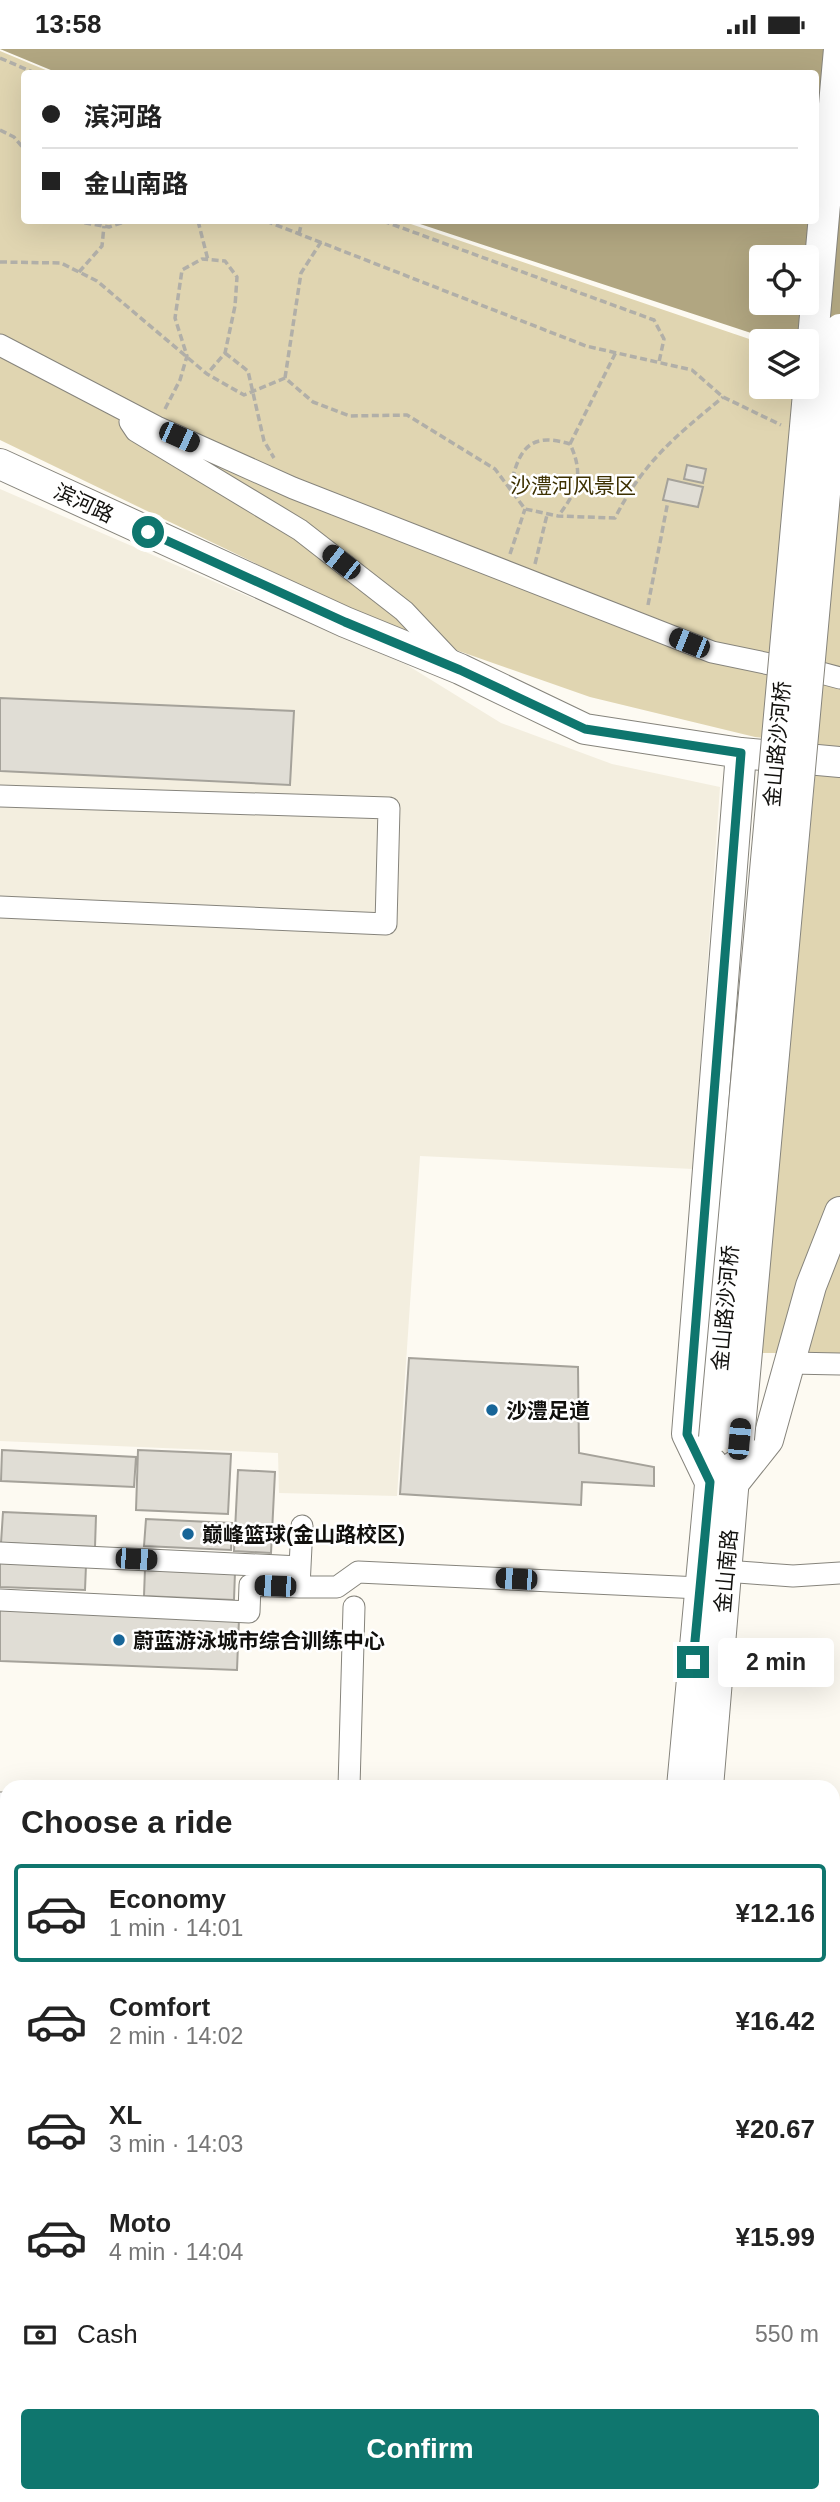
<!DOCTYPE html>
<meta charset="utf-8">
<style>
body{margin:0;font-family:Arial,"Noto Sans SC",sans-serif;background:#f6f6f6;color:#222;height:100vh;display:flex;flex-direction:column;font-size:26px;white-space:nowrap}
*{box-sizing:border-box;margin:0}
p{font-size:23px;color:#767676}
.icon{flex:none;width:38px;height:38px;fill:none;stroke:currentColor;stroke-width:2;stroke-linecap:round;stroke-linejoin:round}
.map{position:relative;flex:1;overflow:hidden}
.drawer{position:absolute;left:0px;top:1731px;width:840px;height:723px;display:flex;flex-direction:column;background:#fff;border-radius:21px 21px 0 0;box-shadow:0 7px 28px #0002}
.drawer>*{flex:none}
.guide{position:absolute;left:21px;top:21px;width:798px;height:154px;border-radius:7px;box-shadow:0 7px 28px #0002;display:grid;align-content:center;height:154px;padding:0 21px;background:#fff}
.fabs{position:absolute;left:749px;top:196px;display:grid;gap:14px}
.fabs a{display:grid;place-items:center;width:70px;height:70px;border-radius:7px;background:#fff;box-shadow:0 7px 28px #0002;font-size:35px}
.end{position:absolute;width:32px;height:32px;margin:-16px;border:9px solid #0f766e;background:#fff;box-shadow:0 0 0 4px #fff}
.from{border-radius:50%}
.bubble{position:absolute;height:49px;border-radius:7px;background:#fff;box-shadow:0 7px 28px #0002;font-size:23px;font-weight:700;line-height:49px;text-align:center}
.car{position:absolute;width:21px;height:42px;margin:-21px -10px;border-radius:9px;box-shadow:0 0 5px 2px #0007;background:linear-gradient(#222 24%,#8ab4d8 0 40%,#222 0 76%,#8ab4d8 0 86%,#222 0)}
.guide b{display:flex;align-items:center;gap:24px;height:66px;font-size:26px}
.guide b+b{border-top:2px solid #e0e0e0}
.guide i{width:18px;height:18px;background:#222}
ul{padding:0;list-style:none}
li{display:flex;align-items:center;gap:21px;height:98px;margin:0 14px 10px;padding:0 7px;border:4px solid transparent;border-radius:7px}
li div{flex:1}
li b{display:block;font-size:26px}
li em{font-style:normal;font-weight:700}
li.active{border-color:#0f766e}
li>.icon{width:63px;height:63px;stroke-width:1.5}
h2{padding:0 21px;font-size:32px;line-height:84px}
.pay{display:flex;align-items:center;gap:18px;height:77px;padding:0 21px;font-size:26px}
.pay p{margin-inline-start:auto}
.button{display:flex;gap:14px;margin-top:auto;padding:14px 21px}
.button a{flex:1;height:80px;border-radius:7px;background:#0f766e;color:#fff;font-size:28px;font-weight:700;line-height:80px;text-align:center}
.status{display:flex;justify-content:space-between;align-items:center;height:49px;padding:0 35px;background:#fff;direction:ltr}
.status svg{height:19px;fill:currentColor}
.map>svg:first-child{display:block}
.built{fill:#f3eedf}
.green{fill:#e0d5b1}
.water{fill:#b1a681;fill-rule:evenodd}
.building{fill:#e0ddd5;stroke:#a5a29a;stroke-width:2}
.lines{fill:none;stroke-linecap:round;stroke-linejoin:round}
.street-casing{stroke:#86847c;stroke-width:23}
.secondary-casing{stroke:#86847c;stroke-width:32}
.path{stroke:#b1afa8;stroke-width:3.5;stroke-dasharray:7 3.5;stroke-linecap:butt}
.street{stroke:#fff;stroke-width:21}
.secondary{stroke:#fff;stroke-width:30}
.secondary-bridge-casing{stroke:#86847c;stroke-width:32;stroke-linecap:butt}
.secondary-bridge{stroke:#fff;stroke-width:30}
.route{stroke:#0f766e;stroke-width:9}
.poi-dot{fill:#176598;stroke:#fff;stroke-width:2.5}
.labels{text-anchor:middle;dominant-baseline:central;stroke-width:5;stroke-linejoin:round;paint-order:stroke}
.park-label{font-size:21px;fill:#3d3000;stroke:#fff}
.street-label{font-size:21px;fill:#11100d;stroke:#fff}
.poi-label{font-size:21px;font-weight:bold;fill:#11100d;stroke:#fff;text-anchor:start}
</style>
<div class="status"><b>13:58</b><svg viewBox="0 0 49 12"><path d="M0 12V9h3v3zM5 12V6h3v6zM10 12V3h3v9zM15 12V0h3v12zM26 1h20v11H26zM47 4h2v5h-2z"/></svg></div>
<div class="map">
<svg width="840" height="2453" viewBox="0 0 840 2453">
<rect width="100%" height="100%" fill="#fdfaf2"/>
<!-- built -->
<path class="built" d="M0,440L407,616L501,674L612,715L720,738L693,1120L420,1107L397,1447L279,1444L278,1404L0,1392Z
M833,2135H840V2453H806L807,2447L833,2446Z"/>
<!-- green -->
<path class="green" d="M0,2L53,24H24V172H402L761,294V338H807L840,318V1304H762L818,695L755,688L590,648L379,574L0,391Z"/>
<!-- water -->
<path class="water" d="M0,0H840V310L807,292H775L411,172H816V24H58ZM761,208H807V254H761Z"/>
<!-- building -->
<path class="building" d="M687,416L706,420L703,434L684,430Z
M668,430L703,438L698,458L663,451Z
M0,649L294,662L290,736L0,722Z
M409,1309L578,1318L579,1404L654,1418V1437L582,1433L581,1456L400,1445Z
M2,1401L136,1408L134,1438L1,1432Z
M138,1401L231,1405L228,1465L136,1461Z
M238,1421L275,1423L271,1504L234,1502Z
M3,1463L96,1467L95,1498L1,1494Z
M146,1470L232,1474L231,1501L144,1497Z
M0,1512L86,1516L85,1541L0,1538Z
M145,1519L235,1523L234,1551L144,1547Z
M0,1560L239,1570L237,1621L0,1612Z"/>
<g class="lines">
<defs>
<path id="street" d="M0,296L157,378L293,439L712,603L784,618
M130,373L136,382L300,481L404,562L453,614
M810,621L840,629
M0,747L389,759L386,875L0,858
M790,1314L840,1315
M302,1477L299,1538H337L358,1523L700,1539
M0,1504L300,1518
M725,1522L793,1527L840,1524
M0,1551L249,1563L250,1536L299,1538
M349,1738L354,1558
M0,1754H7
M0,1958L7,1959
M833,1980H840
M0,2288H7
M336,2453L337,2446"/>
<path id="secondary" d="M0,415L345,573L460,620L585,680L741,704L840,713
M741,704L687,1385L710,1433L733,1435L768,1391L811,1237L840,1163
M682,1738L712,1414
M708,1738L735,1417
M636,2453V2446
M672,2453V2446"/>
</defs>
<!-- street casing -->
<use href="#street" class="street-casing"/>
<!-- secondary casing -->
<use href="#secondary" class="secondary-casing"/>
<!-- path -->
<path class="path" d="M0,9L35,24
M0,81L14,88L24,100
M74,172L109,178L127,172
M198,172L208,211
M266,172L586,297L692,321L723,348L781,376
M383,172L654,271L664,290L659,313
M299,185L302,172
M0,213L61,214L97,232L207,325L244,346L285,329L313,353L350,367L407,366L495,420L525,460L558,467L615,469C644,412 675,388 723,348
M79,223L102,197L104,177
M225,304L248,322L264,392L274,409
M285,329L301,224L321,193
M165,360L180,331L187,307L175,269L182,221L202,210L225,212L237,228L235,257L225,304L207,325
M570,395L616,303
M510,440C518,402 528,382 570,395C584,425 578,442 558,467
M510,505L525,460
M535,515L547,466
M648,556L668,452"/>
<!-- street -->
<use href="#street" class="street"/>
<!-- secondary -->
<use href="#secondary" class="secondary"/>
<defs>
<path id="secondary-bridge" d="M714,1389L839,0
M739,1390L840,280"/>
</defs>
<!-- secondary-bridge casing -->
<use href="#secondary-bridge" class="secondary-bridge-casing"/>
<!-- secondary-bridge -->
<use href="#secondary-bridge" class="secondary-bridge"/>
</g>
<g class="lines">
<!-- route -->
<path class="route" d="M148,483L345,573L460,621L585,680L741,704L687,1385L710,1433L693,1613"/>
</g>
<!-- markers -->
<g class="poi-dot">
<circle cx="492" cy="1361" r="7"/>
<circle cx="188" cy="1485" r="7"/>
<circle cx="119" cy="1591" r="7"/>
</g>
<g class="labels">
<!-- park labels -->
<g class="park-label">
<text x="573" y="436">沙澧河风景区</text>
</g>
<!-- street labels -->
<g class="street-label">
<text transform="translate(84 454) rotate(25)">滨河路</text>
<text transform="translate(777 695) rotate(-85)">金山路沙河桥</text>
<text transform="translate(725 1259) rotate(-85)">金山路沙河桥</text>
<text transform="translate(726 1522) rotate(-85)">金山南路</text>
</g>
<!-- poi labels -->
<g class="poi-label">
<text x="506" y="1361">沙澧足道</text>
<text x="202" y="1485">巅峰篮球(金山路校区)</text>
<text x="133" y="1591">蔚蓝游泳城市综合训练中心</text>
</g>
</g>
</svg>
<div class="fabs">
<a><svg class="icon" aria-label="locate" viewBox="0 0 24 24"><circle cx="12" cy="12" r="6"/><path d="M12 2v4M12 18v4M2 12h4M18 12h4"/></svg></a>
<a><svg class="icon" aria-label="layers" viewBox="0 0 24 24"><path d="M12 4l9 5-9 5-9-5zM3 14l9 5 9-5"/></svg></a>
</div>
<i class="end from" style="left:148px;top:483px"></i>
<i class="end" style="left:693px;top:1613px"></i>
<div class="bubble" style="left:718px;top:1589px;width:116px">2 min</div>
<i class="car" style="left:179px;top:388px;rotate:114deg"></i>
<i class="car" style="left:341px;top:513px;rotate:308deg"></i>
<i class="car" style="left:689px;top:594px;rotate:292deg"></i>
<i class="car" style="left:739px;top:1390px;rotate:5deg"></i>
<i class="car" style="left:136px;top:1510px;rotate:93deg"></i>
<i class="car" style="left:516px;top:1530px;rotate:273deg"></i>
<i class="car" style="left:275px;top:1537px;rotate:272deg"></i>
<div class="guide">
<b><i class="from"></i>滨河路</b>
<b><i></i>金山南路</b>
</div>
<section class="drawer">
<h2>Choose a ride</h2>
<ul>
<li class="active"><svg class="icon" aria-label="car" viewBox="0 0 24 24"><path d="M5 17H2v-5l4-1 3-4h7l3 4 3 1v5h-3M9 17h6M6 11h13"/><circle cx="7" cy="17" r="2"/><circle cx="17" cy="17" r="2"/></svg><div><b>Economy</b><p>1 min · 14:01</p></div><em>¥12.16</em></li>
<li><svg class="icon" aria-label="car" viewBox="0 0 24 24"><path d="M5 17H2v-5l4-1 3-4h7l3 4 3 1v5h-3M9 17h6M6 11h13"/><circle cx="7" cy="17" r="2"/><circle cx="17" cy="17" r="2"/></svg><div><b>Comfort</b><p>2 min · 14:02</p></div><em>¥16.42</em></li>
<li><svg class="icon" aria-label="car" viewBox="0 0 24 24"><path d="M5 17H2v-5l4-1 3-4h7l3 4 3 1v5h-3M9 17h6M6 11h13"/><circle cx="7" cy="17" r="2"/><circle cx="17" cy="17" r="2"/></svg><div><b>XL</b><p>3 min · 14:03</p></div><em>¥20.67</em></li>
<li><svg class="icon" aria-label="car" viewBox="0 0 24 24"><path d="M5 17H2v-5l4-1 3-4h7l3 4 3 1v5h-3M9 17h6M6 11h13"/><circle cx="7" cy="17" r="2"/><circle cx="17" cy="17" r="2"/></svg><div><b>Moto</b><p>4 min · 14:04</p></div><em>¥15.99</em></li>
</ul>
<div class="pay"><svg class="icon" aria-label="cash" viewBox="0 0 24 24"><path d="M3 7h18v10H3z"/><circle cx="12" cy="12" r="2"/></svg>Cash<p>550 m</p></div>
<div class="button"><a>Confirm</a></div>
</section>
</div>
